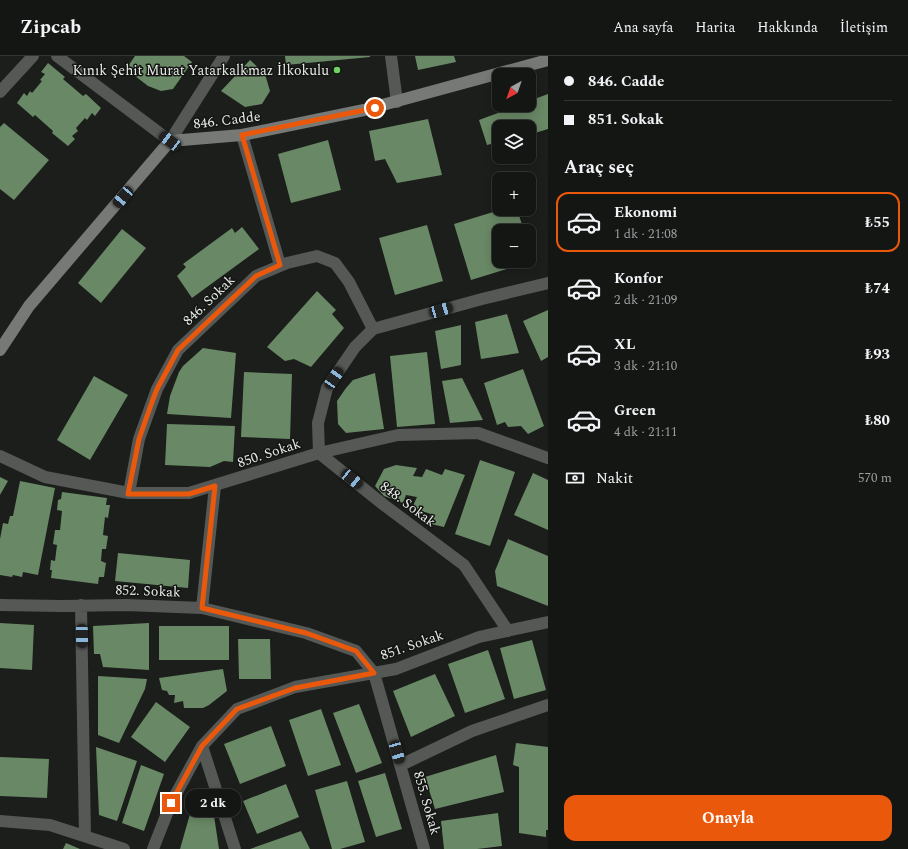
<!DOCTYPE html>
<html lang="tr">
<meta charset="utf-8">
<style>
body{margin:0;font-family:Spectral,serif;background:#212322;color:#f1f3f6;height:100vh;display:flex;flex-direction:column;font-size:15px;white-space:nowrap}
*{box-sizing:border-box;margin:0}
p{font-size:13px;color:#9d9fa0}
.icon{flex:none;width:22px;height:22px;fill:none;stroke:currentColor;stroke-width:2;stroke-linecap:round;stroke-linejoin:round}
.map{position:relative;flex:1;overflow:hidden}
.panel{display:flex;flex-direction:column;background:#141614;width:360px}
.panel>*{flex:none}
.guide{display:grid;align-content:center;height:88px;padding:0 16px;background:#141614}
.needle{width:26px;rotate:220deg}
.tools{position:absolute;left:492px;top:12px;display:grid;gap:8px}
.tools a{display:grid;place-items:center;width:44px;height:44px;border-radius:8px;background:#141614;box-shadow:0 2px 10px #0003,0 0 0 1px #333534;font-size:20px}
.end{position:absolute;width:18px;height:18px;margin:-9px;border:5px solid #ea580c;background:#fff;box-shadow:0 0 0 2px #fff}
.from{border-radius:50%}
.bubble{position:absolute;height:28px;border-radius:12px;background:#141614;box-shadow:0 2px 10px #0003,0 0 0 1px #333534;font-size:13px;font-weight:700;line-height:28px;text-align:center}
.car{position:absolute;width:12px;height:24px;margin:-12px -6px;border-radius:5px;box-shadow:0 0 3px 1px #0007;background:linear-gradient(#222 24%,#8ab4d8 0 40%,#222 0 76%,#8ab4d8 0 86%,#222 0)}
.guide b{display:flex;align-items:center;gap:14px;height:38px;font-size:15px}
.guide b+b{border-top:1px solid #333534}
.guide i{width:10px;height:10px;background:#f1f3f6}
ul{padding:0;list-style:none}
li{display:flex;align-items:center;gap:12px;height:60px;margin:0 8px 6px;padding:0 8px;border:2px solid transparent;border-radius:12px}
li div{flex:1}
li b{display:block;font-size:15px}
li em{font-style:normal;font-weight:700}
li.selected{border-color:#ea580c}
li>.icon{width:36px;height:36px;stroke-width:1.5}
h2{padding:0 16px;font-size:18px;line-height:48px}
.pay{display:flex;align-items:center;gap:10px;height:44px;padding:0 16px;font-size:15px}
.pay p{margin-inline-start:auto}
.action{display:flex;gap:8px;margin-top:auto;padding:8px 16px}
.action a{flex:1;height:46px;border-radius:12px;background:#ea580c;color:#fff;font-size:16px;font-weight:700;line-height:46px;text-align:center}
header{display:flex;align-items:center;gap:24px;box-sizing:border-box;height:56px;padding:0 20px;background:#141614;border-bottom:1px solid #333534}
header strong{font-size:19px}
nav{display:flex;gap:22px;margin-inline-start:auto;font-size:14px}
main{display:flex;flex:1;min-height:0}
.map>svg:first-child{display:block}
.building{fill:#698865}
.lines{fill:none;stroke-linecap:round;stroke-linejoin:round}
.street{stroke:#565856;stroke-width:12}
.secondary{stroke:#767976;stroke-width:12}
.route{stroke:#ea580c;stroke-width:5}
.poi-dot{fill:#6ed360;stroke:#121511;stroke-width:1.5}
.labels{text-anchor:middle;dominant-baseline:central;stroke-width:3;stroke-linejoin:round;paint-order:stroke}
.poi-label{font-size:14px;fill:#e9ebe8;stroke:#121511;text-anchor:end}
.street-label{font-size:14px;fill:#e9ebe8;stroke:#121511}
</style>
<header>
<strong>Zipcab</strong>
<nav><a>Ana sayfa</a><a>Harita</a><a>Hakkında</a><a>İletişim</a></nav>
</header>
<main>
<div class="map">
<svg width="548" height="793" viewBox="0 0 548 793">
<rect width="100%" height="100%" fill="#1b1e1a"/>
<!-- building -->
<path class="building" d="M135,0H184L192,6L173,33L161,35L148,30L126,13Z
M285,0H370V1L286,9Z
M415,0H454L456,6L418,14Z
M250,4L265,18L270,35L262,48L245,51L221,35Z
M48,7L65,21L63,23L83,40L86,38L101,52L95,60L92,57L87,64L85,62L76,72L78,75L72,80L75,83L68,90L52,77L53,75L35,59L33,61L17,47L24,37L27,40L30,35L32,37L42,25L40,24L45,18L41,16Z
M548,38V73L535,77L532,71H499V94L495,95L491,88L487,89L479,64L519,49H529V45Z
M428,63L442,119L397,127L385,103L375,105L369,75Z
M4,67L49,104L14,144L0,133V71Z
M328,84L341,134L291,147L278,98Z
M503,153H517L524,175H499V205H529V193L533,205L471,224L454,168Z
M427,169L443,225L395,239L379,182Z
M242,171L259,193L192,242L177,220L186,211L183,208L232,172L235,177Z
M122,173L146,192L101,247L78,227Z
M317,235L336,254L332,258L344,272L311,311L294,303L285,305L267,291Z
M548,254V301L541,305L523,265Z
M507,258L519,297L481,303L475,266Z
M461,269V309L441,313L435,275Z
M203,292L236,297L231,362L167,358L170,340L179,316L183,310Z
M427,296L435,368L397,371L390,300Z
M523,313L544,370L528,378L521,370L508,371L505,366L497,369L484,327Z
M244,316L292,318L290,383L241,381Z
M375,317L384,373L346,377L338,368L337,345L346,332L353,324Z
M94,320L128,339L90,404L57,384Z
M462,322L483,364L450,367L442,325Z
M167,368L235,370L233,406L224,405L210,411L165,409Z
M480,404L515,416L490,490L455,478Z
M396,409L417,412L413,420L422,421L426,413L442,419L445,413L465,419L444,471L427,467L431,458L412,452L417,441L406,439L403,447L384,440L375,430L384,413Z
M533,417L548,424V474L514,459Z
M0,421L8,425L0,439Z
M20,425L55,432L38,519L23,516L22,521L13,519L12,521L0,519V483L3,467L8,468L10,460H13Z
M62,436L107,442L106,449H110L108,462L105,461L103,479L108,480L106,493H102L101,505L106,507L104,521H99L98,528L51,522L52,514H50L51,504L55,505L57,489L53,488L55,474H60L62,455L57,454L58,444L61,443Z
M508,483L548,500V550L497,530L495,515Z
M118,497L190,504L188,532L115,525Z
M0,567L34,569L32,614L0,612Z
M149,567V614L103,611L100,598H94L93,570Z
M159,570H229V604H159Z
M238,583H270L271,623H239Z
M532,584L546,634L514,643L500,592Z
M488,594L505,643L465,657L448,608Z
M223,613L227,635L209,649L203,652H184L183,645L174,647L175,639H169L167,635L162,634L159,622Z
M435,618L455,660L411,681L393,635Z
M98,620L147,623L145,633L119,687L98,679Z
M156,646L190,671L165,706L131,681Z
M359,648L382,707L356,717L333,657Z
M321,653L341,709L308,720L289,664Z
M271,670L286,710L240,728L224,688Z
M516,687L548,691V774H546V781L519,777V711L513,709Z
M96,691L137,705L117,765L99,759Z
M496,699L504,736L435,753L425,721Z
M0,701L49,703L47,742L0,740Z
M141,709L164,718L144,775L122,767Z
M385,717L402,773L376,781L358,725Z
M347,725L365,786L340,793H332L315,734Z
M286,728L299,761L257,778L243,745Z
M192,751L213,753L219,793H180Z
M498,757L502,790L477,793H444L441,765Z
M301,775L310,793H250Z
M66,787L80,793H63Z"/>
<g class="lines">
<!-- street -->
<path class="street" d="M57,0L170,85L224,0
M391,0L397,46
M0,36L33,0
M242,79L280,209
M0,400L45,421L129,437H189L319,397L398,379L478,377L548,402
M129,437L139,383L157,333L178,294L256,220L287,207L317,200L335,207L349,226L373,273
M0,549L62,550L126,549L202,552L306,577L356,595L374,617L424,793
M81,549L85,780
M202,552L215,430
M508,575L464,509L384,449L319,397L318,367L327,332L355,291L373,273L482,243L548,227
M202,690L235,793
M401,709L472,675L548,649
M0,765L50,769L124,793
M153,793L171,747L202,690L237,653L295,631L396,613L479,581L548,566"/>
<!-- secondary -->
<path class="secondary" d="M0,294L29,250L170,85L242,79L364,54L548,4"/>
</g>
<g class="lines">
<!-- route -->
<path class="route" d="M171,747L202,690L237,653L295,632L374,617L356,595L306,577L202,552L215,430L189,438H128L139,383L152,346L157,333L178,294L256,220L280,209L242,79L375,52"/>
</g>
<!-- markers -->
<circle class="poi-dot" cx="337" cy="14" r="4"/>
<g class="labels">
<!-- poi labels -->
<g class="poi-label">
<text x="329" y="14">Kınık Şehit Murat Yatarkalkmaz İlkokulu</text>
</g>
<!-- street labels -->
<g class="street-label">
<text transform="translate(227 64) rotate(-7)">846. Cadde</text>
<text transform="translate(209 244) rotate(-44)">846. Sokak</text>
<text transform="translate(269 397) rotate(-18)">850. Sokak</text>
<text transform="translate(408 448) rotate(37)">848. Sokak</text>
<text transform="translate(148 535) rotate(2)">852. Sokak</text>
<text transform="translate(412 589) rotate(-19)">851. Sokak</text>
<text transform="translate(427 747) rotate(74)">855. Sokak</text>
</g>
</g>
</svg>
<div class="tools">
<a><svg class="needle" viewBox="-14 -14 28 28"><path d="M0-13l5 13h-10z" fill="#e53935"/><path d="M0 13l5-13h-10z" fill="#9d9fa0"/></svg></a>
<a><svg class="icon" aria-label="layers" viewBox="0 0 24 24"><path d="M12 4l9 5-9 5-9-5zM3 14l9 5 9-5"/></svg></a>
<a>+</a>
<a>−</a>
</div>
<i class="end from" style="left:375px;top:52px"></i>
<i class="end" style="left:171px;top:747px"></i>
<div class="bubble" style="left:185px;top:733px;width:56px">2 dk</div>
<i class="car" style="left:170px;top:85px;rotate:307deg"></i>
<i class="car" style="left:123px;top:141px;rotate:220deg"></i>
<i class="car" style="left:441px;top:254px;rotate:74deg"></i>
<i class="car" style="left:334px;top:322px;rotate:34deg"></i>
<i class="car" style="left:352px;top:423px;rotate:129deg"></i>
<i class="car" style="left:82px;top:580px;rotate:179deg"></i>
<i class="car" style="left:397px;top:696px;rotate:164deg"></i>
</div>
<section class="panel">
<div class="guide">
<b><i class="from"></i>846. Cadde</b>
<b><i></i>851. Sokak</b>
</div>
<h2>Araç seç</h2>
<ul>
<li class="selected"><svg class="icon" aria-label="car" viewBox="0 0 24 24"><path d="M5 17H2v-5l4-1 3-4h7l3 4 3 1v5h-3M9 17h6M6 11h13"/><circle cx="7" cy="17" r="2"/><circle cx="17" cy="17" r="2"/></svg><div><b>Ekonomi</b><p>1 dk · 21:08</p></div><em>₺55</em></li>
<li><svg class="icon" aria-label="car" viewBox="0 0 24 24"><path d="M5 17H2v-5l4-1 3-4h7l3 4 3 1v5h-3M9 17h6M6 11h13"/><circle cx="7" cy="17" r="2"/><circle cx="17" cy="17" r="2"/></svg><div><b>Konfor</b><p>2 dk · 21:09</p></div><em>₺74</em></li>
<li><svg class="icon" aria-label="car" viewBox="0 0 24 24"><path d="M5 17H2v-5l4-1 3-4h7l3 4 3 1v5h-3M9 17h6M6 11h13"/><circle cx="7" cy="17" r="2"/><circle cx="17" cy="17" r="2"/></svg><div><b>XL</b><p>3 dk · 21:10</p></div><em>₺93</em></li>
<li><svg class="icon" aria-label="car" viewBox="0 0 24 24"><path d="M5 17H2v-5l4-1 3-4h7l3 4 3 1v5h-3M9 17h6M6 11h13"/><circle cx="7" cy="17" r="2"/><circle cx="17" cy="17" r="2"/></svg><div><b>Green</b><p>4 dk · 21:11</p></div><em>₺80</em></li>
</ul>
<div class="pay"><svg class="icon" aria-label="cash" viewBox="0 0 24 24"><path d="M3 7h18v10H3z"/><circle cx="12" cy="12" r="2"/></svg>Nakit<p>570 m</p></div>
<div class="action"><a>Onayla</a></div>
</section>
</main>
